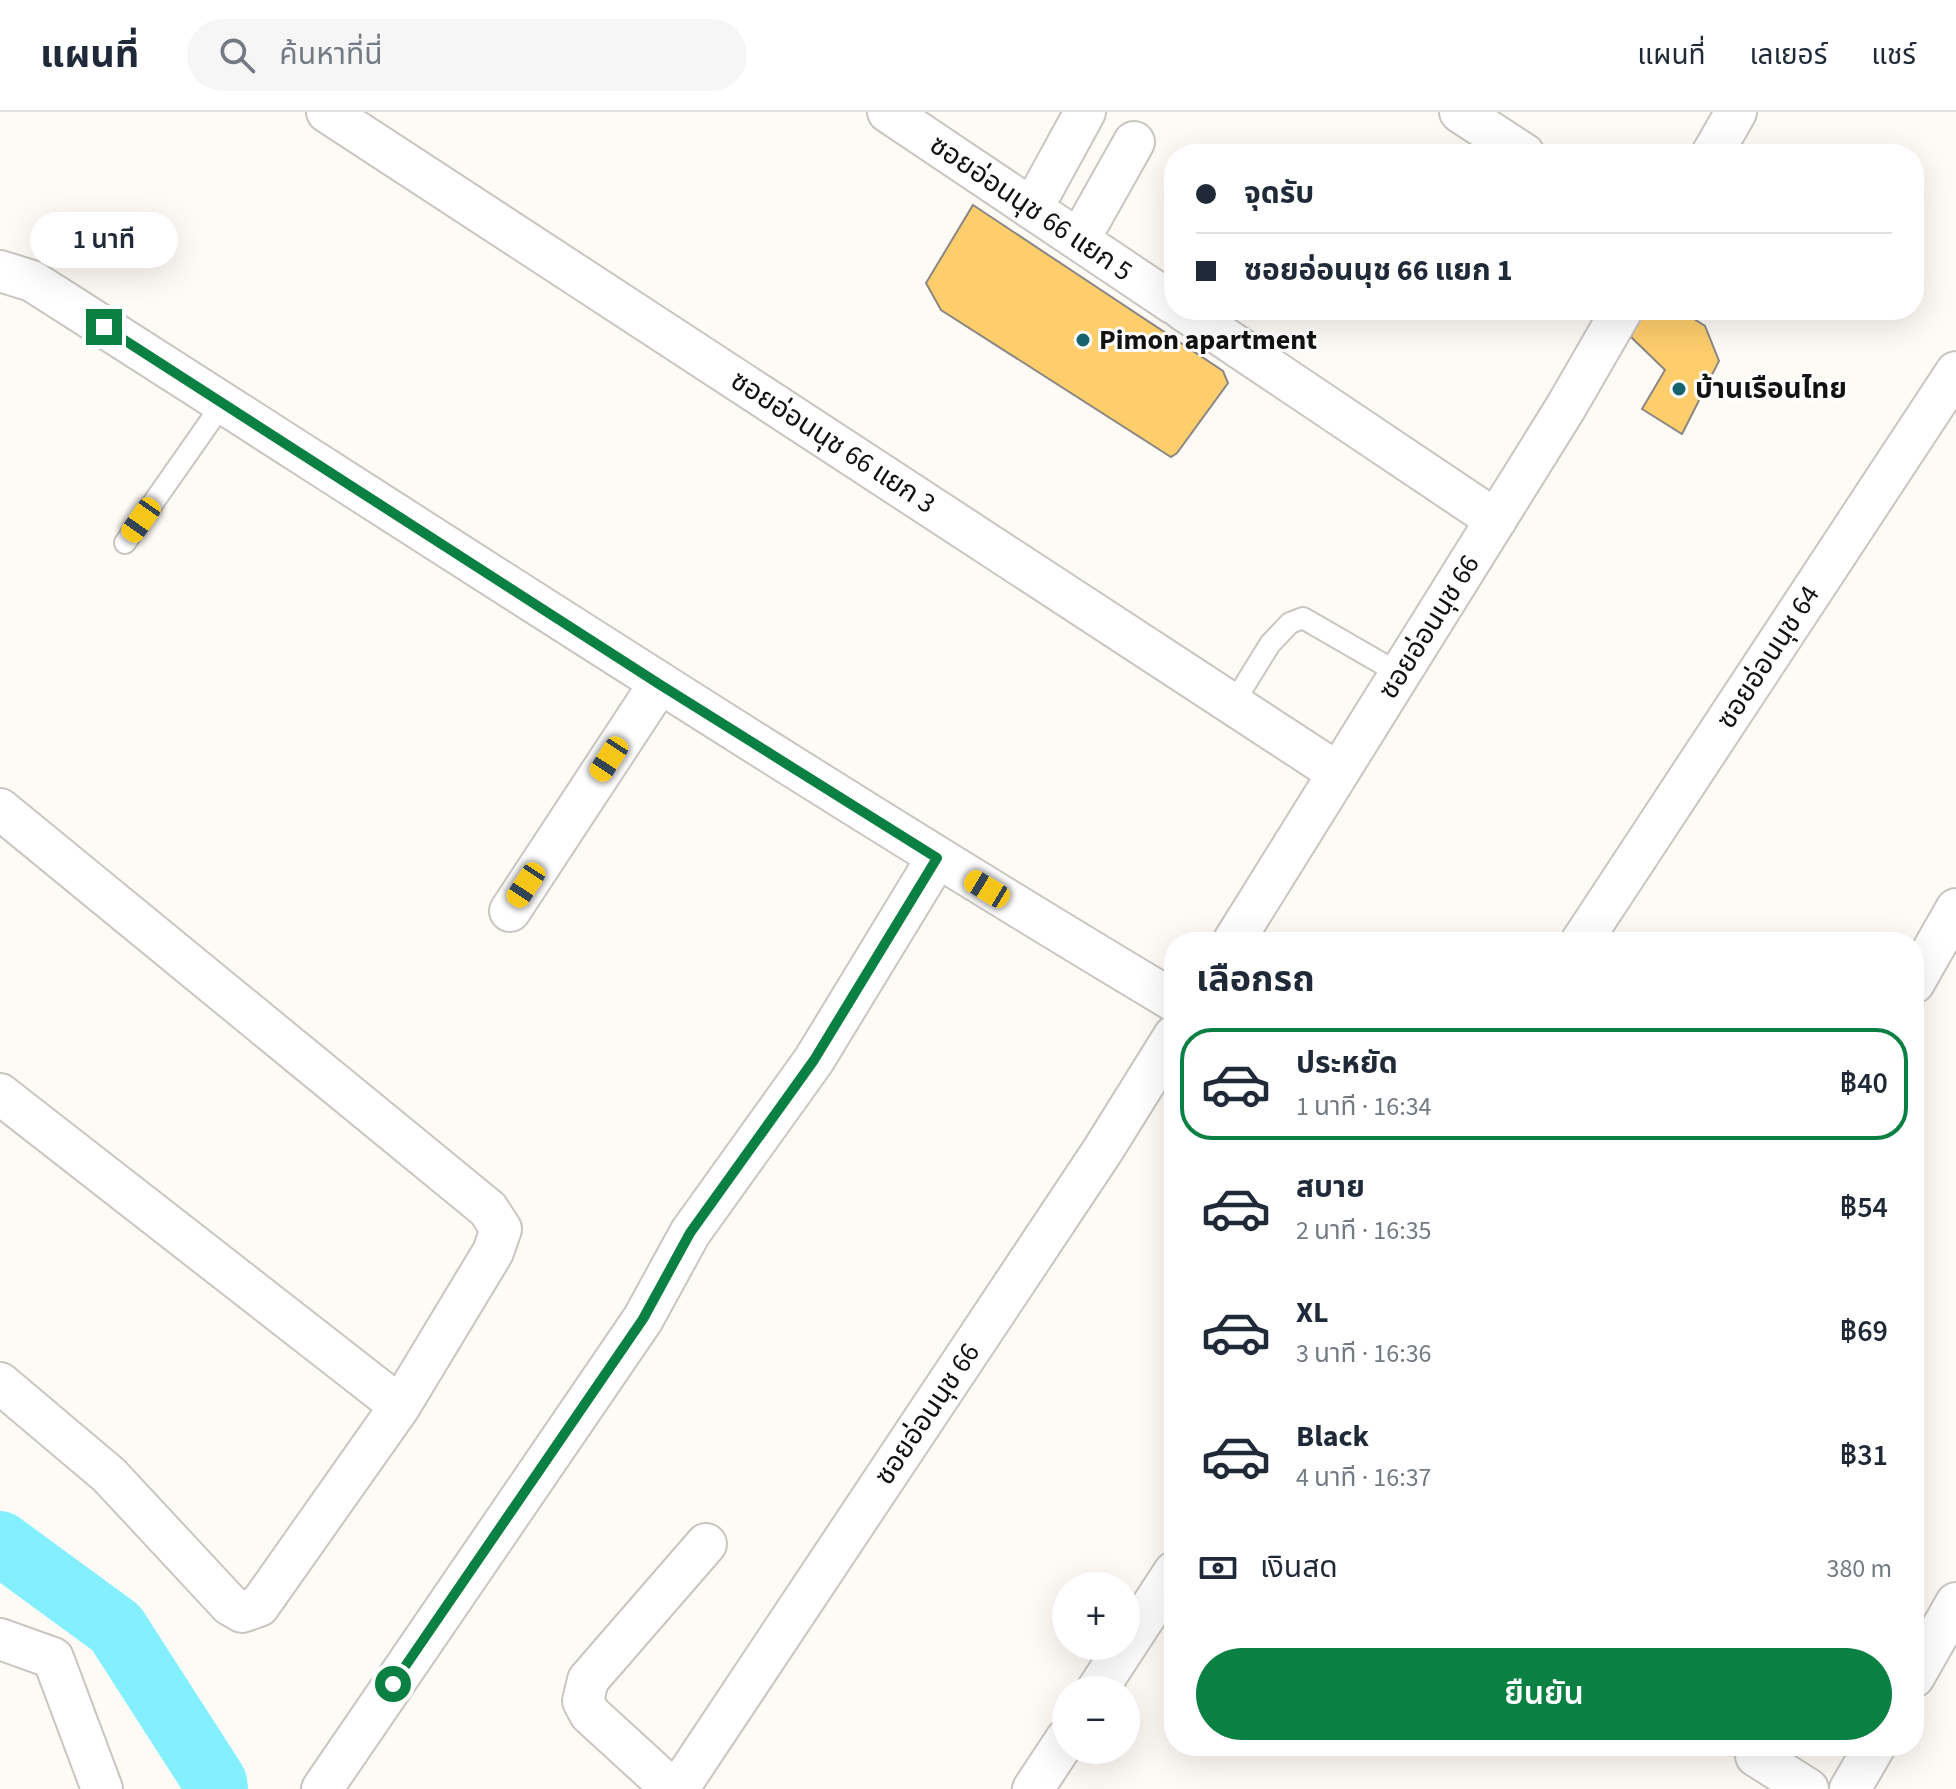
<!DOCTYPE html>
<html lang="th">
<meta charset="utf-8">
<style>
body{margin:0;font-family:"Source Sans 3","Noto Sans Thai",sans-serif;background:#f6f6f7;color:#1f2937;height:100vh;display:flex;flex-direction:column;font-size:30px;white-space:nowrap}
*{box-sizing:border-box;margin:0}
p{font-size:26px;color:#747a83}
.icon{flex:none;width:44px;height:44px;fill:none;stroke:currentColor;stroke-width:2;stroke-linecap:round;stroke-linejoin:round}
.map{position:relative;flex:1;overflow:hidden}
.sheet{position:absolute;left:1164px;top:820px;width:760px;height:824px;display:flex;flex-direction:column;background:#fff;border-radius:32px;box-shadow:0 8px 32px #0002}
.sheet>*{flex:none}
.guide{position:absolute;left:1164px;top:32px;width:760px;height:176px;border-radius:32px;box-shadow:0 8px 32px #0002;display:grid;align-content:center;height:176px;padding:0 32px;background:#fff}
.controls{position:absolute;left:1052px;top:1460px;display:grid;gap:16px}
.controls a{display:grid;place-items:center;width:88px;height:88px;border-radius:50%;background:#fff;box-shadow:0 8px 32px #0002;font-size:40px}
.end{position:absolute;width:36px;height:36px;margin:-18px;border:10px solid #0b8043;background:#fff;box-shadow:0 0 0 4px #fff}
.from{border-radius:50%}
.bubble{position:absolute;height:56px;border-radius:28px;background:#fff;box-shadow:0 8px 32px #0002;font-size:26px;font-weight:600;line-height:56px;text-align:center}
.car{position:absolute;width:24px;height:48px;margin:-24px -12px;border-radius:10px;box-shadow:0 0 6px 2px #0007;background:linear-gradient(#f5c518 24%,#345 0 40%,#f5c518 0 76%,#345 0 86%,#f5c518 0)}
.guide b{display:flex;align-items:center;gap:28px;height:76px;font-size:30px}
.guide b+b{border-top:2px solid #e0e1e3}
.guide i{width:20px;height:20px;background:#1f2937}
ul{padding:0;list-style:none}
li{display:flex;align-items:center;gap:24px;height:112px;margin:0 16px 12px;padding:0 16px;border:4px solid transparent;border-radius:32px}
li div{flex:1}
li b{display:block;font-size:30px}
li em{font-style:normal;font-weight:600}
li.active{border-color:#0b8043}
li>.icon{width:72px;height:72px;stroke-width:1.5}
h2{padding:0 32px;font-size:36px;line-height:96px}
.pay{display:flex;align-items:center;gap:20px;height:88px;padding:0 32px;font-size:30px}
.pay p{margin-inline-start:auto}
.button{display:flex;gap:16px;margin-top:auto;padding:16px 32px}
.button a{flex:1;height:92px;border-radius:48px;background:#0b8043;color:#fff;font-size:32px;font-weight:600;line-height:92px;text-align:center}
header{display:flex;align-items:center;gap:48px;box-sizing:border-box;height:112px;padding:0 40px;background:#fff;border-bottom:2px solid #e0e1e3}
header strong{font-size:38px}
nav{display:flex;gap:44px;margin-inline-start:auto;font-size:28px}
.search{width:560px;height:72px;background:#f6f6f7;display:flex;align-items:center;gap:20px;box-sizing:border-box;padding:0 28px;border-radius:44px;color:#747a83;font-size:30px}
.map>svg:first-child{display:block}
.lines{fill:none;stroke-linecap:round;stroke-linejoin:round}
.river{stroke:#84f0ff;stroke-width:64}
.building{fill:#fece6d;stroke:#8b8884;stroke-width:2}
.lane-casing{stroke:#c9c6c2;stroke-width:24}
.street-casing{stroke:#c9c6c2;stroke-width:44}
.lane{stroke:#fff;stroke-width:20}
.street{stroke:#fff;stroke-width:40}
.route{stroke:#0b8043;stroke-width:10}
.poi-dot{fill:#16636d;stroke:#fff;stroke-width:3}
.labels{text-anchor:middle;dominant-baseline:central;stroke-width:6;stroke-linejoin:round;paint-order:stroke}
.street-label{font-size:28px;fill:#131211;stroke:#fff}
.poi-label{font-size:28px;font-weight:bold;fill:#131211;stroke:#fff;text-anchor:start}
</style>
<header>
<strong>แผนที่</strong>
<div class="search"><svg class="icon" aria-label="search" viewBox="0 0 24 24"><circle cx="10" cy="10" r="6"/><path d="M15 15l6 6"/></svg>ค้นหาที่นี่</div>
<nav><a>แผนที่</a><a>เลเยอร์</a><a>แชร์</a></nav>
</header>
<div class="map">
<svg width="1956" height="1677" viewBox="0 0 1956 1677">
<rect width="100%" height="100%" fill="#fefbf7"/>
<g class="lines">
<!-- river -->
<path class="river" d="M0,1431L116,1516L215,1670L216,1677"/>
</g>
<!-- building -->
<path class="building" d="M973,93L1223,259L1228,271L1177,341L1171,345L941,198L926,171Z
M1642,198H1680L1705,214L1719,249L1682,322L1642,297L1665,258L1631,225Z"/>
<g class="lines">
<defs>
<path id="lane" d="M125,431L223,291
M1233,592L1270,532L1290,511L1303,506L1400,562"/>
<path id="street" d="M327,0L1338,661
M888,0L1174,192
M1460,0L1524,42
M1712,42L1736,0
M1032,97L1085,0
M1079,128L1134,30
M0,159L32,169C412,411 788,658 1174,889
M1183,198L1496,408
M0,697L488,1097L501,1117L493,1140L400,1294L259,1494L242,1500L230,1493L109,1363L0,1271
M510,799L659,572
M1233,830L1566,295L1622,198
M1581,830L1956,260
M1914,871L1956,797
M0,982L400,1294
M0,1527L53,1546L102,1677
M1914,1565L1956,1491
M1097,1578L1174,1460
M1756,1644L1808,1677
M322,1677L643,1207L690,1121L814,948L937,746
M672,1677L590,1602L583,1589L588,1568L706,1432
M678,1677L1103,1038L1174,924
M1033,1677L1066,1627
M1850,1677L1875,1634"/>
</defs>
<!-- lane casing -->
<use href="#lane" class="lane-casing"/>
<!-- street casing -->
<use href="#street" class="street-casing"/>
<!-- lane -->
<use href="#lane" class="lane"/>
<!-- street -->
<use href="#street" class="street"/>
</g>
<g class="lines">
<!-- route -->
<path class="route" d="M104,215L659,572L937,746L814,948L690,1121L643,1207L393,1572"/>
</g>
<!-- markers -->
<g class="poi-dot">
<circle cx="1083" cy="228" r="8"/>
<circle cx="1679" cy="277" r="8"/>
</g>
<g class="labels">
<!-- street labels -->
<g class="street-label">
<text transform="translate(1031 96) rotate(34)">ซอยอ่อนนุช 66 แยก 5</text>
<text transform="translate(833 330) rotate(33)">ซอยอ่อนนุช 66 แยก 3</text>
<text transform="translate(1429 515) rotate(-58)">ซอยอ่อนนุช 66</text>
<text transform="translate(1768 545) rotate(-57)">ซอยอ่อนนุช 64</text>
<text transform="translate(927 1302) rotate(-56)">ซอยอ่อนนุช 66</text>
</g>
<!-- poi labels -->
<g class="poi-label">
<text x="1099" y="228">Pimon apartment</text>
<text x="1695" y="277">บ้านเรือนไทย</text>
</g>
</g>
</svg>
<div class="controls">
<a>+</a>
<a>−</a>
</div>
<i class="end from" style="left:393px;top:1572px"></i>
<i class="end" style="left:104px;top:215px"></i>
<div class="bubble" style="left:30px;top:100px;width:148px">1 นาที</div>
<i class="car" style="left:141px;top:408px;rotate:215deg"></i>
<i class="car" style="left:609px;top:647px;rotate:213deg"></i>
<i class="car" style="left:526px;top:773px;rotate:213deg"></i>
<i class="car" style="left:987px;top:777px;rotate:301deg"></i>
<div class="guide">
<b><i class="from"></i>จุดรับ</b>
<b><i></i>ซอยอ่อนนุช 66 แยก 1</b>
</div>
<section class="sheet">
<h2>เลือกรถ</h2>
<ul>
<li class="active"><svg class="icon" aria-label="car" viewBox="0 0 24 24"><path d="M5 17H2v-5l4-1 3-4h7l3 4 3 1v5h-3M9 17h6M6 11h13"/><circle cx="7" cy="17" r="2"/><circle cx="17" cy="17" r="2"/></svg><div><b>ประหยัด</b><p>1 นาที · 16:34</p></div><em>฿40</em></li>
<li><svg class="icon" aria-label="car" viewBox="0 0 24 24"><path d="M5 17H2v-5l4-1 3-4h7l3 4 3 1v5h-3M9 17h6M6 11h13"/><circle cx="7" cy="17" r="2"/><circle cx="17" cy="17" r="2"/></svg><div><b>สบาย</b><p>2 นาที · 16:35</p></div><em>฿54</em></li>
<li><svg class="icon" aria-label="car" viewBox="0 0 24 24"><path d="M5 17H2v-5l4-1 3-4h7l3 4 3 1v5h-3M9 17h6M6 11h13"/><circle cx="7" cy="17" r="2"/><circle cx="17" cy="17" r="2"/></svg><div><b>XL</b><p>3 นาที · 16:36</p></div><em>฿69</em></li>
<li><svg class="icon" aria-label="car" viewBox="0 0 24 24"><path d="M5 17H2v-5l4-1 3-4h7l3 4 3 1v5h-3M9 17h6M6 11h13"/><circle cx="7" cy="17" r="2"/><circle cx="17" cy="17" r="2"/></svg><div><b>Black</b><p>4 นาที · 16:37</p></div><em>฿31</em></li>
</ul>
<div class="pay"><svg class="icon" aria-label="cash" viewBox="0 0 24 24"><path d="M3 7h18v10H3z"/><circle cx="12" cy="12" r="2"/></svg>เงินสด<p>380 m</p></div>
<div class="button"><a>ยืนยัน</a></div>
</section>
</div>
